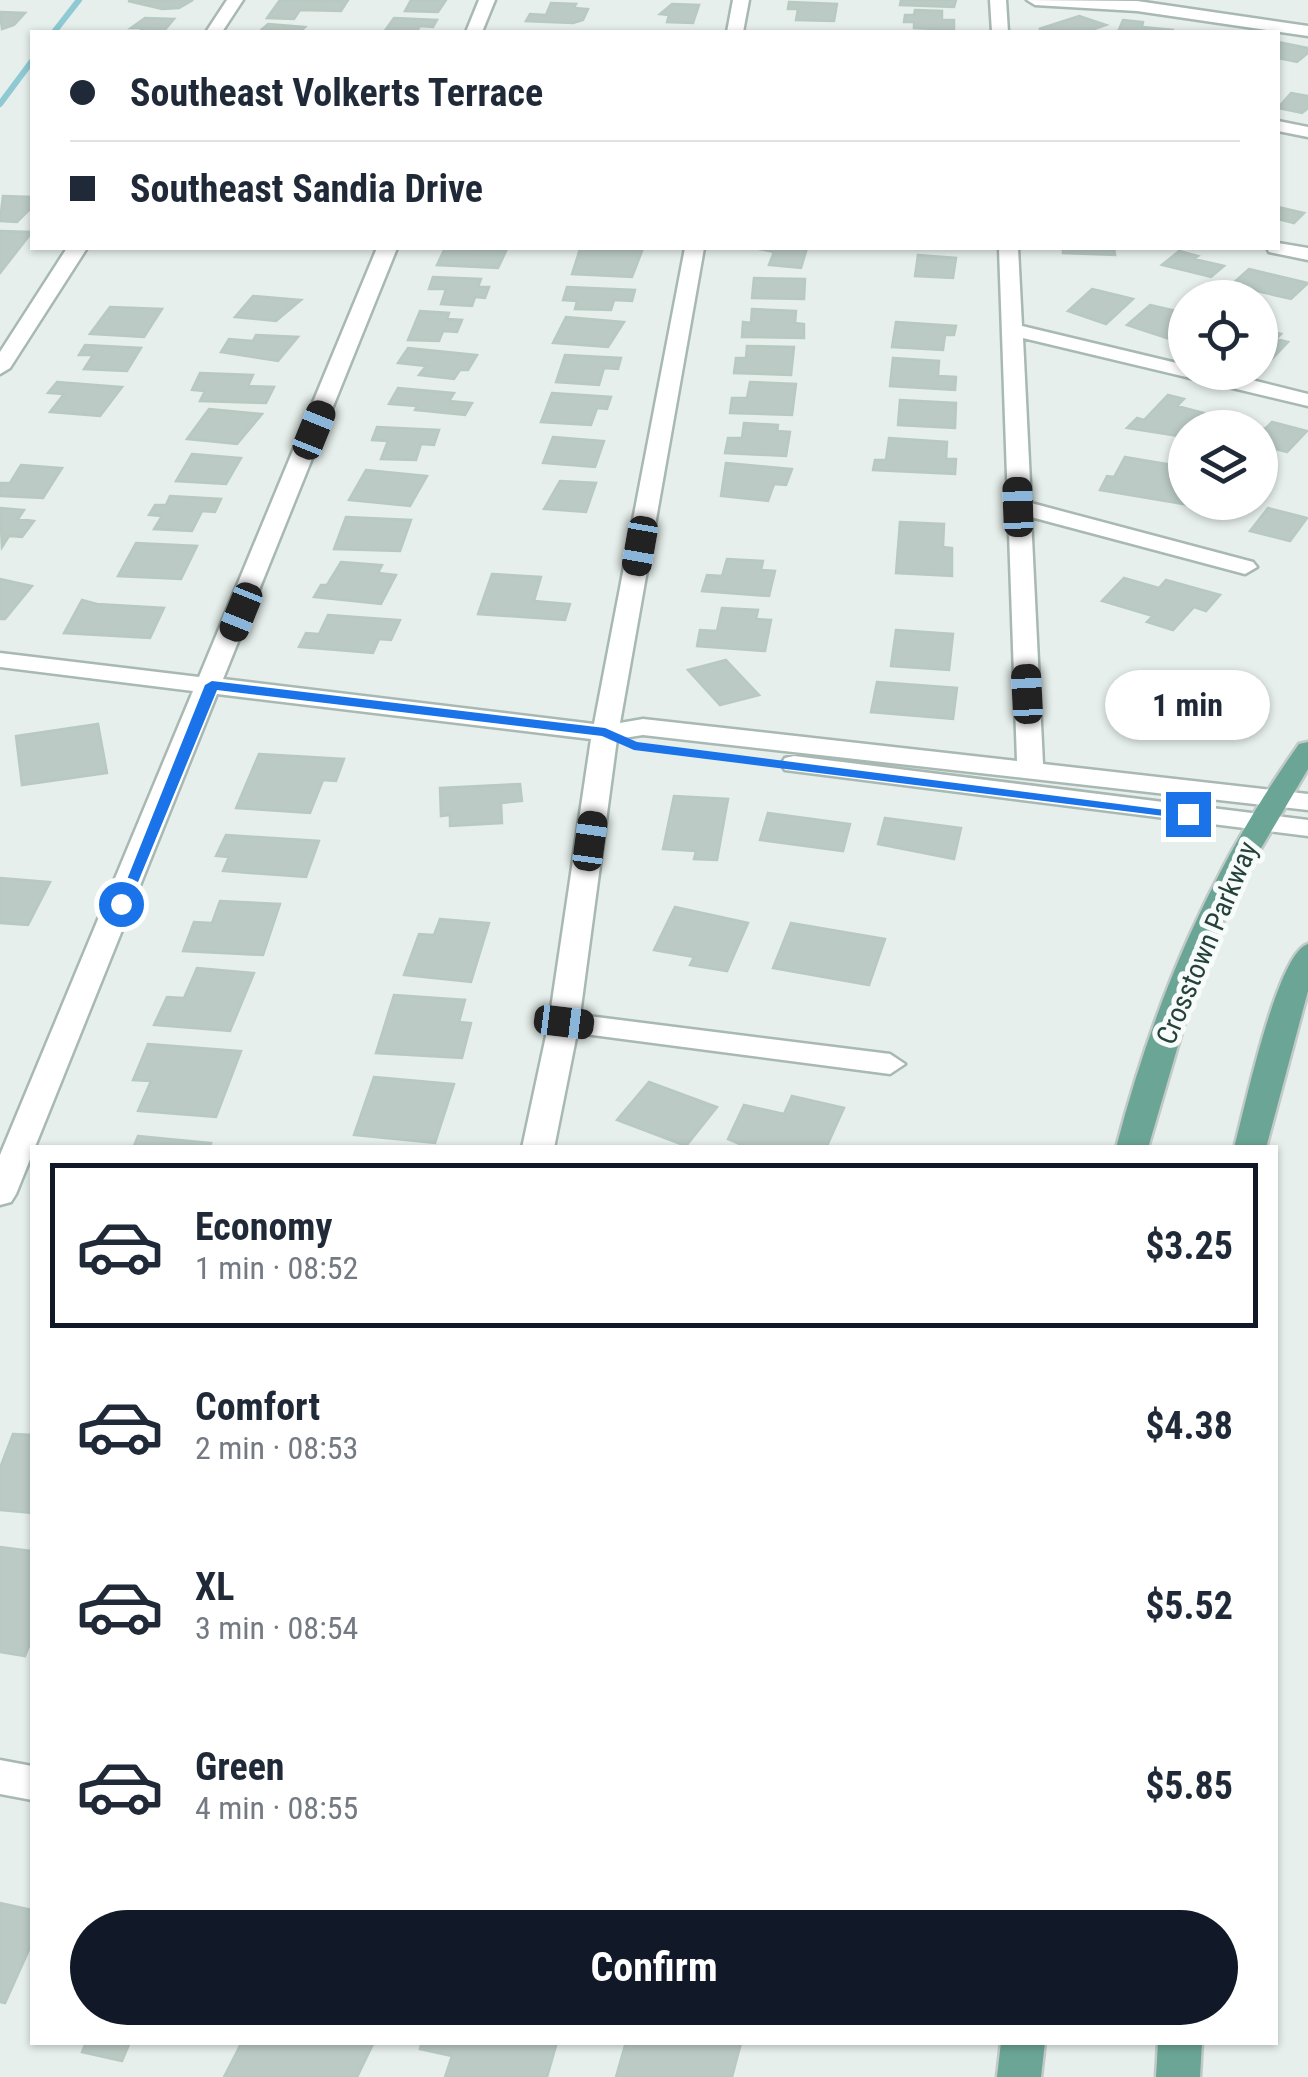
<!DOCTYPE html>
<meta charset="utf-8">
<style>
body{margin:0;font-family:"Roboto Condensed",sans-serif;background:#f6f6f7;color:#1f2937;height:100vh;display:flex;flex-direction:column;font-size:38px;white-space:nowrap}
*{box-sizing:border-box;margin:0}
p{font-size:32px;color:#747a83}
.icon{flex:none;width:55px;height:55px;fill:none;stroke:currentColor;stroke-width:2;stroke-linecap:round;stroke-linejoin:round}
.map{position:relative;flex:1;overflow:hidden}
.details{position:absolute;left:30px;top:1145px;width:1248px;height:900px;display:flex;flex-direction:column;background:#fff;border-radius:0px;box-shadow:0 2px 8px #0004}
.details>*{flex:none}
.top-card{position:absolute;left:30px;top:30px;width:1250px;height:220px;border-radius:0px;box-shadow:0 2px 8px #0004;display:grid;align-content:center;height:220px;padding:0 40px;background:#fff}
.controls{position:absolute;left:1168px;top:280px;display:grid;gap:20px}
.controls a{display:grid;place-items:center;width:110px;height:110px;border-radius:50%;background:#fff;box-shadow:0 2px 8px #0004;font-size:50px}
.end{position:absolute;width:45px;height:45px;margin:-22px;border:12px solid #1a73e8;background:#fff;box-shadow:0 0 0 5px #fff}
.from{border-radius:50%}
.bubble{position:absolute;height:70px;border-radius:35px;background:#fff;box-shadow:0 2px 8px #0004;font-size:32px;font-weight:700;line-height:70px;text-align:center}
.car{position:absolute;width:30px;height:60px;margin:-30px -15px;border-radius:12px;box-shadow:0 0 8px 2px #0007;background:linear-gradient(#222 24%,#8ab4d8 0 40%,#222 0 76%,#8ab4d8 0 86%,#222 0)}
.top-card b{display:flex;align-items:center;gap:35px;height:95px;font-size:38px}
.top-card b+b{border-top:2px solid #e0e1e3}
.top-card i{width:25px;height:25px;background:#1f2937}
ul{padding:18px 0 0;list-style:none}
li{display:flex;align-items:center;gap:30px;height:165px;margin:0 20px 15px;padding:0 20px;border:5px solid transparent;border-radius:0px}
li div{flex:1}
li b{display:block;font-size:38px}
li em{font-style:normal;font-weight:700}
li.selected{border-color:#111827}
li>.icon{width:90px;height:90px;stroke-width:1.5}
.button{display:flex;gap:20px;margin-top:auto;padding:20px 40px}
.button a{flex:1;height:115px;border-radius:60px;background:#111827;color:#fff;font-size:40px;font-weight:700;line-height:115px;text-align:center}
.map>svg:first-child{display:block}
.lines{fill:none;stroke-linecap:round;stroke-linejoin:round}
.stream{stroke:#8ec9d4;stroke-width:6}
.building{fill:#bbcac4;stroke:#b8c9c2;stroke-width:2.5}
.minor-casing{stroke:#a8b8b2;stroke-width:5}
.major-casing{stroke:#c2cac8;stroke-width:5}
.minor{fill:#fff;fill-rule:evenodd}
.major{fill:#6aa596;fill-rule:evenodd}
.route{fill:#1a73e8}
.labels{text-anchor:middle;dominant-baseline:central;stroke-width:10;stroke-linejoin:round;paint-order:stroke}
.street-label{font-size:28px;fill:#24423a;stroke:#f7fbf9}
</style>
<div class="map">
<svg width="1308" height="2077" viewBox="0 0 1308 2077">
<rect width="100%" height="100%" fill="#e6efeb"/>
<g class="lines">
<!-- stream -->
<path class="stream" d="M54,32L79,0
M0,104L32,61"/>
</g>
<!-- building -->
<path class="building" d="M193,0L179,8L162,9L128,1Z
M280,0L323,1L348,0L341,11L300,10L294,19L267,18Z
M411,0H446L438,12L405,11Z
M901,0H956L954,7L900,5Z
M789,2L837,4L834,21L796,20L798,9H788Z
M551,3L576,4L574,8L588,9L583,20L573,23L526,21L530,14L546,15Z
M672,4L699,5L693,23L667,22L669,15L660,14Z
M915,10L942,11V20H954V30L914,28V22H904L905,15H914Z
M0,12L25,13L14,25L2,29Z
M1079,16L1106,25L1085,32L1039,29Z
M145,18L174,19L163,32H139L143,28H131Z
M394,18L437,20L433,27L420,26L416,32H384Z
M1123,20L1143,22L1142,27L1174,30L1118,32Z
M268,24L305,27L300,32H259Z
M1278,42L1308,48V53L1297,62L1278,58Z
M1291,93L1308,96V108L1302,113L1278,108Z
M3,196L32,197V207L17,222L0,221Z
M1278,207L1304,213L1294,223L1278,219Z
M0,231L32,232L0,273Z
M445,248L506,251L498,268L437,265Z
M754,248H807L801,268L769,265L774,252Z
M1063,248H1114L1115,255L1063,253Z
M580,249L642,251L632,277L572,274Z
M1179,251L1198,256L1194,259L1224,266L1211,277L1162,265Z
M918,255L956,258L953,278L915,276Z
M1249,269L1308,283L1291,299L1231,285Z
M433,277L481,279L478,287H489L485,298L475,297L472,306L441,304L446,289H429Z
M754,278L805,279L804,299L752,298Z
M567,287L635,290L632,301L614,300L611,310L575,309L577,301L563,300Z
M1092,289L1133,299L1106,324L1068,311Z
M253,296L301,300L276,321L235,317Z
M1150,305L1185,313V344L1127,325Z
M110,307L162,309L144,337L90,334Z
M752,309L796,311L795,323L804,324V338L742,337L743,322L751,323Z
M420,311L449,313L447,319L462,320L457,332L443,331L439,341L408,340Z
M566,317L624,322L608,347L553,343Z
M896,322L956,326L954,335H945L943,350L892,347Z
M1260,329L1281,334L1276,339L1288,342L1267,364L1260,362Z
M256,335L298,337L278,361L221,352L229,339L253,341Z
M85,345L141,348L127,371L84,369L93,355H79Z
M747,346L794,347L791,375L734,373L736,358H746Z
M408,348L477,355L468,370H460L454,379L419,375L426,366L398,363Z
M565,355L621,358L618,369L604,368L599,385L556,382Z
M893,358L939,361L938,376L956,377L955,390L890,386Z
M200,373L253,375L248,386L274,387L266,403L200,401L205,391L192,390Z
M57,382L122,387L100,416L50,412L64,394L48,393Z
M750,382L796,384L792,415L730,413L732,398H747Z
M398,388L454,393L449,401L472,403L465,415L415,410L417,406L389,404Z
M552,393L611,397L607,409L597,408L591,425L541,422Z
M1168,395L1184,399L1177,406L1215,416L1204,428H1185V437L1127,428L1137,418L1144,420Z
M900,400L956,403L955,428L898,425Z
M209,409L262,414L237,444L187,439Z
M1236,421L1265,429L1272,422L1307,431L1287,452L1265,446L1260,451V428H1229Z
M744,423L778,425L777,431L790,432L786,456L725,453L728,438H742Z
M377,427L439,430L434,445L421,444L416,460L381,459L388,441L372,440Z
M553,437L604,441L595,467L543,463Z
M889,438L947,442L946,459H956L955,474L873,470L875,460H886Z
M192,454L241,458L226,484L176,481Z
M1125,457L1185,467L1189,505L1100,490L1107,476L1114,477Z
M726,463L792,469L786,485L774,484L768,501L721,496Z
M21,465L62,468L43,498L0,496V483H10Z
M366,470L427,476L410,506L349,500Z
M560,481L596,483L586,512L544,509Z
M170,496L221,499L215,512L202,511L192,531L154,529L162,516L149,515L155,505H166Z
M0,508L24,510L18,519L34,521L22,537L9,536L2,547Z
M1268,508L1307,518L1290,541L1250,531Z
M346,517L411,520L400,551L334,549Z
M900,522L944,524L943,547L952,548V576L896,573Z
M136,543L197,546L181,579L118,576Z
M727,559L763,561L761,570L775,571L769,596L702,591L707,575L722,576Z
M341,562L382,565L378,573L396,575L381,604L314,597L321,585H327Z
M492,574L541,577L534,601L570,604L565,620L478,614Z
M1124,578L1159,588L1166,580L1220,595L1206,611L1194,607L1173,630L1147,622L1153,616L1102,601Z
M0,579L32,586L5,619H0Z
M82,600L97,604L164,608L150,638L64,633Z
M722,608L758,610L756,619L771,620L765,651L697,646L700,630L717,631Z
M328,615L400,620L391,640L379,639L373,653L299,647L306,633L319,634Z
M896,630L953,634L949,670L891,666Z
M726,660L759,695L720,705L688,670Z
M877,682L957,688L953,719L871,712Z
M98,724L107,773L22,785L16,736Z
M259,754L344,759L336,781L323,780L310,813L236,808Z
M520,784L522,801L501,803L502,823L450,826V815L441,816L440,788Z
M674,796L728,799L717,860L694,859L696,851L663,849Z
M768,813L850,824L843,851L760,840Z
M885,818L961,828L954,859L878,844Z
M226,835L319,841L306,877L223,871L229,857L216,856Z
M0,878L50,882L28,925L0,923Z
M220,901L280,904L263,955L183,951L194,922L212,923Z
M675,907L748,923L727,971L690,965L694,957L654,950Z
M440,919L489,923L471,982L404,975L419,934L434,935Z
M791,923L885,939L869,985L773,968Z
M197,968L254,973L230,1031L154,1025L167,997L184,998Z
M394,995L465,1000L459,1022L471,1023L462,1058L376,1053Z
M148,1044L241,1051L216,1117L138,1111L151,1081L133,1080Z
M374,1077L454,1084L435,1143L354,1135Z
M649,1082L717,1107L686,1146L617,1120Z
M792,1096L844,1108L826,1148H749L728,1139L744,1105L784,1114Z
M138,1136L211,1143L209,1148H133Z
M13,1434L32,1435V1513L0,1510V1468Z
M0,1547L32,1551V1638L25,1656L0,1652Z
M0,1903L32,1910V1943L5,2003L0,2002Z
M86,2042H130L122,2061L82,2052Z
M242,2042H374L357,2077H224Z
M422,2042H557L547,2077H445L452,2056L420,2049Z
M626,2042H739L741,2043L732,2077H616Z"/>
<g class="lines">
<defs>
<path id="minor" d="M227,0H243L222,32H206Z
M479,0H495L482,32H466Z
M733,0H749L743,32H727Z
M990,0H1006L1008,32H992Z
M1027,0L1137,1L1308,26V36L1137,11L1035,5Z
M1278,121L1308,127V137L1278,131Z
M1278,243L1308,248V260L1269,252L1267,248H1278Z
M67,248H87L10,368L0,374V352Z
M377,248H397L223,679L594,724L685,248H704L620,723L643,719L1017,761L999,248H1018L1022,326L1185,365V372H1220L1308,394V406L1023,338L1031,503L1253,562L1257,567L1245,574L1031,517L1043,764L1308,794V810L643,735L617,739L580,1015L890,1054L905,1064L890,1074L577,1033L554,1148H522L549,1022L591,739L217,694L16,1194L11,1202L0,1205V1155L193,691L0,667V653L199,677Z
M794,756L1308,820V836L785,770L781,764L785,758Z
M0,1760L32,1766V1800L0,1794Z"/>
<path id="major" d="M1308,742V769L1237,889L1194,991L1148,1148H1116C1154,1001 1211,868 1299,744Z
M1308,944V991L1266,1148H1234C1244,1112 1277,952 1308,944Z
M1001,2042H1045L1041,2077H997Z
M1158,2042H1202L1200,2077H1156Z"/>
</defs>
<!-- minor casing -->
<use href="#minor" class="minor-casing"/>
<!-- major casing -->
<use href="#major" class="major-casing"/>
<!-- minor -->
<use href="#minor" class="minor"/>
<!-- major -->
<use href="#major" class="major"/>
</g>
<!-- route -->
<path class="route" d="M212,681L605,728L637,742L1196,814L1188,819L634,750L602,736L217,690L129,904L116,907L205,685Z"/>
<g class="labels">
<!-- street labels -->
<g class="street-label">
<text transform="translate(1207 943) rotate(-67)">Crosstown Parkway</text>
</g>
</g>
</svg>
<div class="controls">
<a><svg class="icon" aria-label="locate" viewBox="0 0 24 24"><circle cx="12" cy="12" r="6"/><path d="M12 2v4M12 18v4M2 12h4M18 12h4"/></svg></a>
<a><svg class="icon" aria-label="layers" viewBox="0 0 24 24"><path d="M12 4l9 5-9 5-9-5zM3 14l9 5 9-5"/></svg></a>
</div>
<i class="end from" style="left:121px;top:904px"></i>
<i class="end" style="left:1188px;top:814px"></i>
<div class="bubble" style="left:1105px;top:670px;width:165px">1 min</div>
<i class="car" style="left:314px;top:430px;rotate:22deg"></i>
<i class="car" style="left:1018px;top:507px;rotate:358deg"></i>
<i class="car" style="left:640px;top:546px;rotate:190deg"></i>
<i class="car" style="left:241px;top:612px;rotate:202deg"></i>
<i class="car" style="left:1027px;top:694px;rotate:357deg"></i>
<i class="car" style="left:590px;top:841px;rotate:8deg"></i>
<i class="car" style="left:564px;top:1022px;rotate:97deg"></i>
<div class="top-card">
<b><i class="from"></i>Southeast Volkerts Terrace</b>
<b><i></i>Southeast Sandia Drive</b>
</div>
<section class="details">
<ul>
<li class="selected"><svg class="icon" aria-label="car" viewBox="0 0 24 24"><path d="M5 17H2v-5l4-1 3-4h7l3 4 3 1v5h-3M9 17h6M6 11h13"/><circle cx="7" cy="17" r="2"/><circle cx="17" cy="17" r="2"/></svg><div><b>Economy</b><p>1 min · 08:52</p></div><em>$3.25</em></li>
<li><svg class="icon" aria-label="car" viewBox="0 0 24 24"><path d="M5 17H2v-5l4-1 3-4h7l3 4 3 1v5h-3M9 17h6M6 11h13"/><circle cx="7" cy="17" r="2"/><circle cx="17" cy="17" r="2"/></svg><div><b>Comfort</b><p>2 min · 08:53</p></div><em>$4.38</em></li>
<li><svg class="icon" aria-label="car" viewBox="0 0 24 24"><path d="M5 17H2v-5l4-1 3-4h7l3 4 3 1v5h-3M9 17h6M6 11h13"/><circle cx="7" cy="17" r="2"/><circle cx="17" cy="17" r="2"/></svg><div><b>XL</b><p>3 min · 08:54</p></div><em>$5.52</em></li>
<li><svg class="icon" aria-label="car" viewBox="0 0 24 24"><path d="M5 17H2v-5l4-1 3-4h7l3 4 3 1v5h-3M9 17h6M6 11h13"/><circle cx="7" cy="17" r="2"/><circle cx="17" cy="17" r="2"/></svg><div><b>Green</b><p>4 min · 08:55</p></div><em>$5.85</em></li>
</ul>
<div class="button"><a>Confirm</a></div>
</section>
</div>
